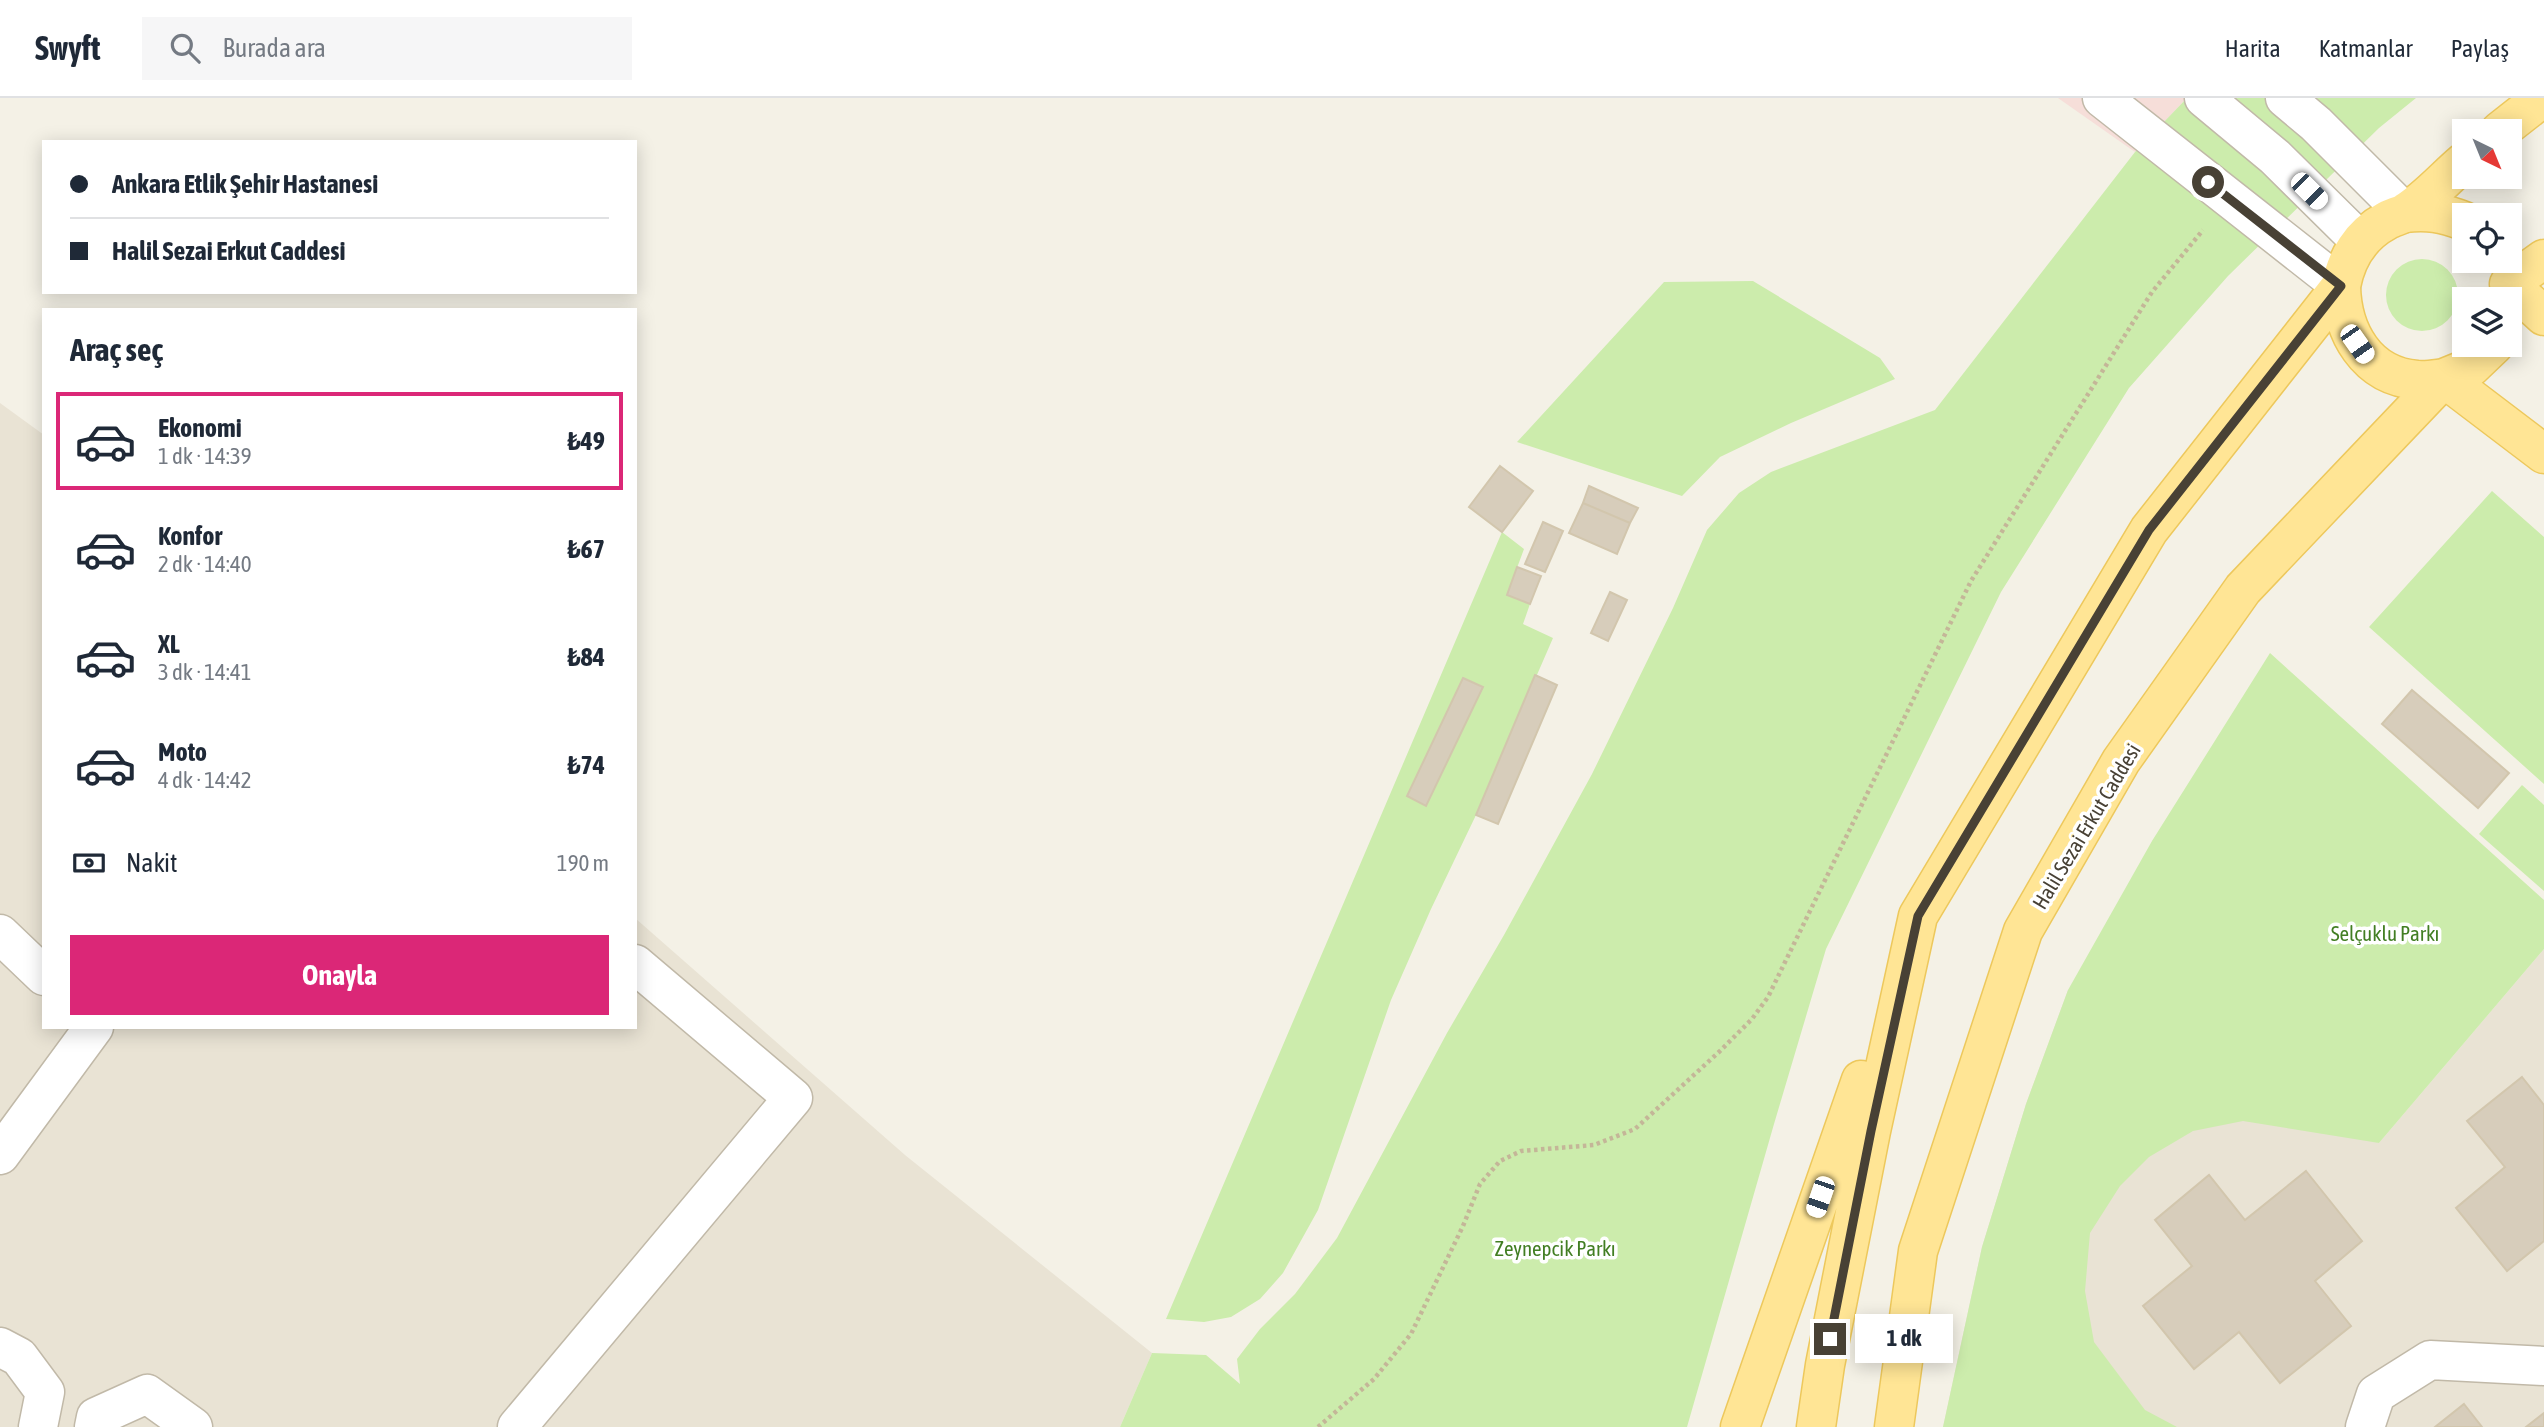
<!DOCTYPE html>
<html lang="tr">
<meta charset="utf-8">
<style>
body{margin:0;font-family:"Asap Condensed",sans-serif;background:#f6f6f7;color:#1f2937;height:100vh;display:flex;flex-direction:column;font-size:26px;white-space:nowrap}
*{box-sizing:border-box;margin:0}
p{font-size:23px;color:#747a83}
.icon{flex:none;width:38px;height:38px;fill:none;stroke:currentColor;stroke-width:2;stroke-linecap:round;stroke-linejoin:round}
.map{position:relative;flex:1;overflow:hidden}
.side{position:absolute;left:42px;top:210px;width:595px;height:721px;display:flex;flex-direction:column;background:#fff;border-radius:0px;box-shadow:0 4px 18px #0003}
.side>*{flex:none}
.hud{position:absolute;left:42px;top:42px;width:595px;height:154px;border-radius:0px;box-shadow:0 4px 18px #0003;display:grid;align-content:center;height:154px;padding:0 28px;background:#fff}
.needle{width:46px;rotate:137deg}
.controls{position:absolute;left:2452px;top:21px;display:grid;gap:14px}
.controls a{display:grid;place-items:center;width:70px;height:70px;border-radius:0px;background:#fff;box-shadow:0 4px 18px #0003;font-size:35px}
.end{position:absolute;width:32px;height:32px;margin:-16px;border:9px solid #484135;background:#fff;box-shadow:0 0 0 4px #fff}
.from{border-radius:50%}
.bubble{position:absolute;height:49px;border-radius:0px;background:#fff;box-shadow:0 4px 18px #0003;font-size:23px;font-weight:700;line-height:49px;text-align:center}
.car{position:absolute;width:21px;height:42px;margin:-21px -10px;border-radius:9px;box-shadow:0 0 5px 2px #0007;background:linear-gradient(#fff 24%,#345 0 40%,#fff 0 76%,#345 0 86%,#fff 0)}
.hud b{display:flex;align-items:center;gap:24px;height:66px;font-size:26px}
.hud b+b{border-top:2px solid #e0e1e3}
.hud i{width:18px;height:18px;background:#1f2937}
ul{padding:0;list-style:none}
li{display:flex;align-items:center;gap:21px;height:98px;margin:0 14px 10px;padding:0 14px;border:4px solid transparent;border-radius:0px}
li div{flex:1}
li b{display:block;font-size:26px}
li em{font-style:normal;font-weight:700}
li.current{border-color:#db2777}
li>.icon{width:63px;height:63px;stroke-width:1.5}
h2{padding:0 28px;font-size:32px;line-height:84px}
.pay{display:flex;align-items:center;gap:18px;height:77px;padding:0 28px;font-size:26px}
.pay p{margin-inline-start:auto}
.action{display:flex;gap:14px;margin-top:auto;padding:14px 28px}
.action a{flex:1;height:80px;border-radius:0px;background:#db2777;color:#fff;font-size:28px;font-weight:700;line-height:80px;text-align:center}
header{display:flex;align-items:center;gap:42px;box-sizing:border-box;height:98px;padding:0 35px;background:#fff;border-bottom:2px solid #e0e1e3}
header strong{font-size:33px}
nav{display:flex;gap:38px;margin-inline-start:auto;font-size:24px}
.search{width:490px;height:63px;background:#f6f6f7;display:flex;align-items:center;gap:18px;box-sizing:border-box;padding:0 24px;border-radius:0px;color:#747a83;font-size:26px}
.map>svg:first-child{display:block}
.residential{fill:#e9e3d4}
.medical{fill:#f6ded9}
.green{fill:#ccecac}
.building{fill:#d7cdbb;stroke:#d2c6ad;stroke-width:2}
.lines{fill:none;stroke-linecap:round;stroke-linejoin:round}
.minor-casing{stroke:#c1b9a8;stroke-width:41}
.major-casing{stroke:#edc85c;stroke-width:41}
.path{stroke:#c4b698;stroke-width:4.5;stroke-dasharray:3.5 3.5;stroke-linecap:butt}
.minor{stroke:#fff;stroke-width:38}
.major{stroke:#ffe595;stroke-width:38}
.route{stroke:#484135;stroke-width:9}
.labels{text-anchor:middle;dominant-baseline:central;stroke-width:7;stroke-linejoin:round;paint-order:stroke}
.street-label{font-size:21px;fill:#484135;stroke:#fff}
.park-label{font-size:21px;fill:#427e23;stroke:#fff}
</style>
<header>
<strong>Swyft</strong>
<div class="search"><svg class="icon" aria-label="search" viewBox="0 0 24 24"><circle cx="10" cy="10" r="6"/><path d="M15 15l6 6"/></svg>Burada ara</div>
<nav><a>Harita</a><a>Katmanlar</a><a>Paylaş</a></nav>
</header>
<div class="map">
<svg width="2544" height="1329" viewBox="0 0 2544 1329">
<rect width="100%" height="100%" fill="#f4f1e6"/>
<!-- residential -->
<path class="residential" d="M0,305L44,337V929H635V820L905,1057L1152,1255L1120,1329H0Z
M2544,851V1329H1943L1982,1149L2026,1006L2068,892L2379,1045Z"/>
<!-- medical -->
<path class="medical" d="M2058,0H2187L2135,54Z"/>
<!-- green -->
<path class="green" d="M2187,0H2416L2379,30L2228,178L2129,290L2001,494L1826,851L1774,1026L1687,1329H1120L1152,1255L1206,1257L1240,1286L1237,1261L1260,1231L1295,1196L1337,1140L1447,935L1504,837L1592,676L1673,510L1707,432L1739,395L1771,374L1935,312L2135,54Z
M2386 197a36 36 0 1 1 72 0a36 36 0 1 1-72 0Z
M1753,183L1880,260L1895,281L1791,325L1720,359L1682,398L1517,344L1664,184Z
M2492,393L2544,439V686L2369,529Z
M1502,434L1524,451L1507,497L1530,506L1523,526L1553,540L1476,717L1431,811L1391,902L1318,1112L1283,1175L1260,1201L1231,1219L1204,1224L1166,1221Z
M2270,555L2544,802V851L2379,1045L2243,1023L2193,1033L2149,1059L2120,1088L2090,1135L2085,1193L2094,1244L2145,1312L2177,1329H1943L1982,1149L2026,1006L2068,892L2152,743Z
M2522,687L2544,707V793L2479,736Z"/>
<!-- building -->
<path class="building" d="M1500,368L1533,393L1502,434L1469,409Z
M1589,388L1638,410L1630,425L1583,405Z
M1583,405L1630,425L1617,456L1569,435Z
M1543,424L1563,433L1545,474L1525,466Z
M1517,469L1541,478L1530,506L1507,497Z
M1610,494L1627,502L1608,543L1591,535Z
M1535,577L1557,587L1498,726L1476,717Z
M1463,580L1483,589L1426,708L1407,698Z
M2412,592L2509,675L2478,710L2382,626Z
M2522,979L2544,1007V1143L2507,1173L2456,1110L2505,1069L2467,1023Z
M2306,1073L2362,1143L2315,1183L2351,1228L2280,1285L2239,1234L2194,1271L2143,1208L2192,1168L2155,1122L2209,1077L2245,1122Z
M2464,1306L2482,1329H2435Z
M2544,1315V1329H2526Z"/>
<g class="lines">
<defs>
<path id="minor" d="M2102,0L2341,188
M2204,0L2275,59L2360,143
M2285,0L2316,26L2405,115
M0,836L44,878
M0,1057L94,929
M0,1249L19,1259L45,1294L38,1329
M94,1329L96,1319L147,1296L193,1329
M517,1329L793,1000L635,866
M2365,1329L2376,1296L2430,1262L2544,1268"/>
<path id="major" d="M2500,33L2542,0
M2405,115C2427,112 2443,115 2464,123
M2509,186L2544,218
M2509,186L2544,161
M2341,188C2342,234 2366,278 2417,282C2426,283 2436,281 2444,280
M2444,280L2544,356
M1740,1329L1861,982
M1816,1329L1825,1267L1871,1033L1918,818L2149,432L2341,188C2346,161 2360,137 2386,123C2392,119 2400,118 2406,114C2427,101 2445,80 2464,64
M1894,1329L1918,1153L2023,833L2121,663L2243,491L2444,280L2471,269L2494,247"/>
</defs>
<!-- minor casing -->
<use href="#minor" class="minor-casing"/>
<!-- major casing -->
<use href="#major" class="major-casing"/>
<!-- path -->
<path class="path" d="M1318,1329L1374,1281L1411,1236L1463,1128L1480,1086L1500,1063L1521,1053L1594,1047L1635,1031L1720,953L1752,921L1768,899L1971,483L2152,194L2203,132"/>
<!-- minor -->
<use href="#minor" class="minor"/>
<!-- major -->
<use href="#major" class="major"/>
</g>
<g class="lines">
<!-- route -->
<path class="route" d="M1830,1241L1871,1033L1918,818L2149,432L2341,188L2208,84"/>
</g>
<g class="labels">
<!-- street labels -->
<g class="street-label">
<text transform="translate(2086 728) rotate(-59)">Halil Sezai Erkut Caddesi</text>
</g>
<!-- park labels -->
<g class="park-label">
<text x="2385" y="835">Selçuklu Parkı</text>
<text x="1555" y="1150">Zeynepcik Parkı</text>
</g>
</g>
</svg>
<div class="controls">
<a><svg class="needle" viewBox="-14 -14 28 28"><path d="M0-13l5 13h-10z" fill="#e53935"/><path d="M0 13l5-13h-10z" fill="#747a83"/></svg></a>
<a><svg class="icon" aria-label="locate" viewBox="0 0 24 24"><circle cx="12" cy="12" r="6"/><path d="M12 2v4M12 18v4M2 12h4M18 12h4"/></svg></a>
<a><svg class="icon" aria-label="layers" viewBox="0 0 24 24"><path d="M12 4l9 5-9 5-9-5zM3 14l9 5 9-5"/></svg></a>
</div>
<i class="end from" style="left:2208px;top:84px"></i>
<i class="end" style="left:1830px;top:1241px"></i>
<div class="bubble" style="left:1855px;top:1216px;width:98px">1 dk</div>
<i class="car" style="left:2309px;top:93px;rotate:135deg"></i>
<i class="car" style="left:2357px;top:246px;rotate:145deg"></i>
<i class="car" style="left:1820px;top:1099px;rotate:199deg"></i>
<div class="hud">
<b><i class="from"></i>Ankara Etlik Şehir Hastanesi</b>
<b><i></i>Halil Sezai Erkut Caddesi</b>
</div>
<section class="side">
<h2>Araç seç</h2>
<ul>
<li class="current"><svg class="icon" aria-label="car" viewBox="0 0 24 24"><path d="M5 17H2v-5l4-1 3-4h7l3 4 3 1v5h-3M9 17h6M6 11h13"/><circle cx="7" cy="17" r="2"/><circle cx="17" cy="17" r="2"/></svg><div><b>Ekonomi</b><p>1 dk · 14:39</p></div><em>₺49</em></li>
<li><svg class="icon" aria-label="car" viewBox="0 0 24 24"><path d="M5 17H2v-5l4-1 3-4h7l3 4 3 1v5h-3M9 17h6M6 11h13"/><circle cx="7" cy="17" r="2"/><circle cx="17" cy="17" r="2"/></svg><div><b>Konfor</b><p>2 dk · 14:40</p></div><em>₺67</em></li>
<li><svg class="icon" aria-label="car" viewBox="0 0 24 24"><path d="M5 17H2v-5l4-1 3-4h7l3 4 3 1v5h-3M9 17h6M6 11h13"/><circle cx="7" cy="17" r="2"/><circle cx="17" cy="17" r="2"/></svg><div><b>XL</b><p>3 dk · 14:41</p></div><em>₺84</em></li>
<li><svg class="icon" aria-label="car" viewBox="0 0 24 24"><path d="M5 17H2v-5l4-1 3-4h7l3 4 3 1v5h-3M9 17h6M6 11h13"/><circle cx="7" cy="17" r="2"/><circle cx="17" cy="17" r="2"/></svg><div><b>Moto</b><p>4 dk · 14:42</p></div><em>₺74</em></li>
</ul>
<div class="pay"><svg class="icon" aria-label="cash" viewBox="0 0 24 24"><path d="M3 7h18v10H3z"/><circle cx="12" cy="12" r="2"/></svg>Nakit<p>190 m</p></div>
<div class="action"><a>Onayla</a></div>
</section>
</div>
